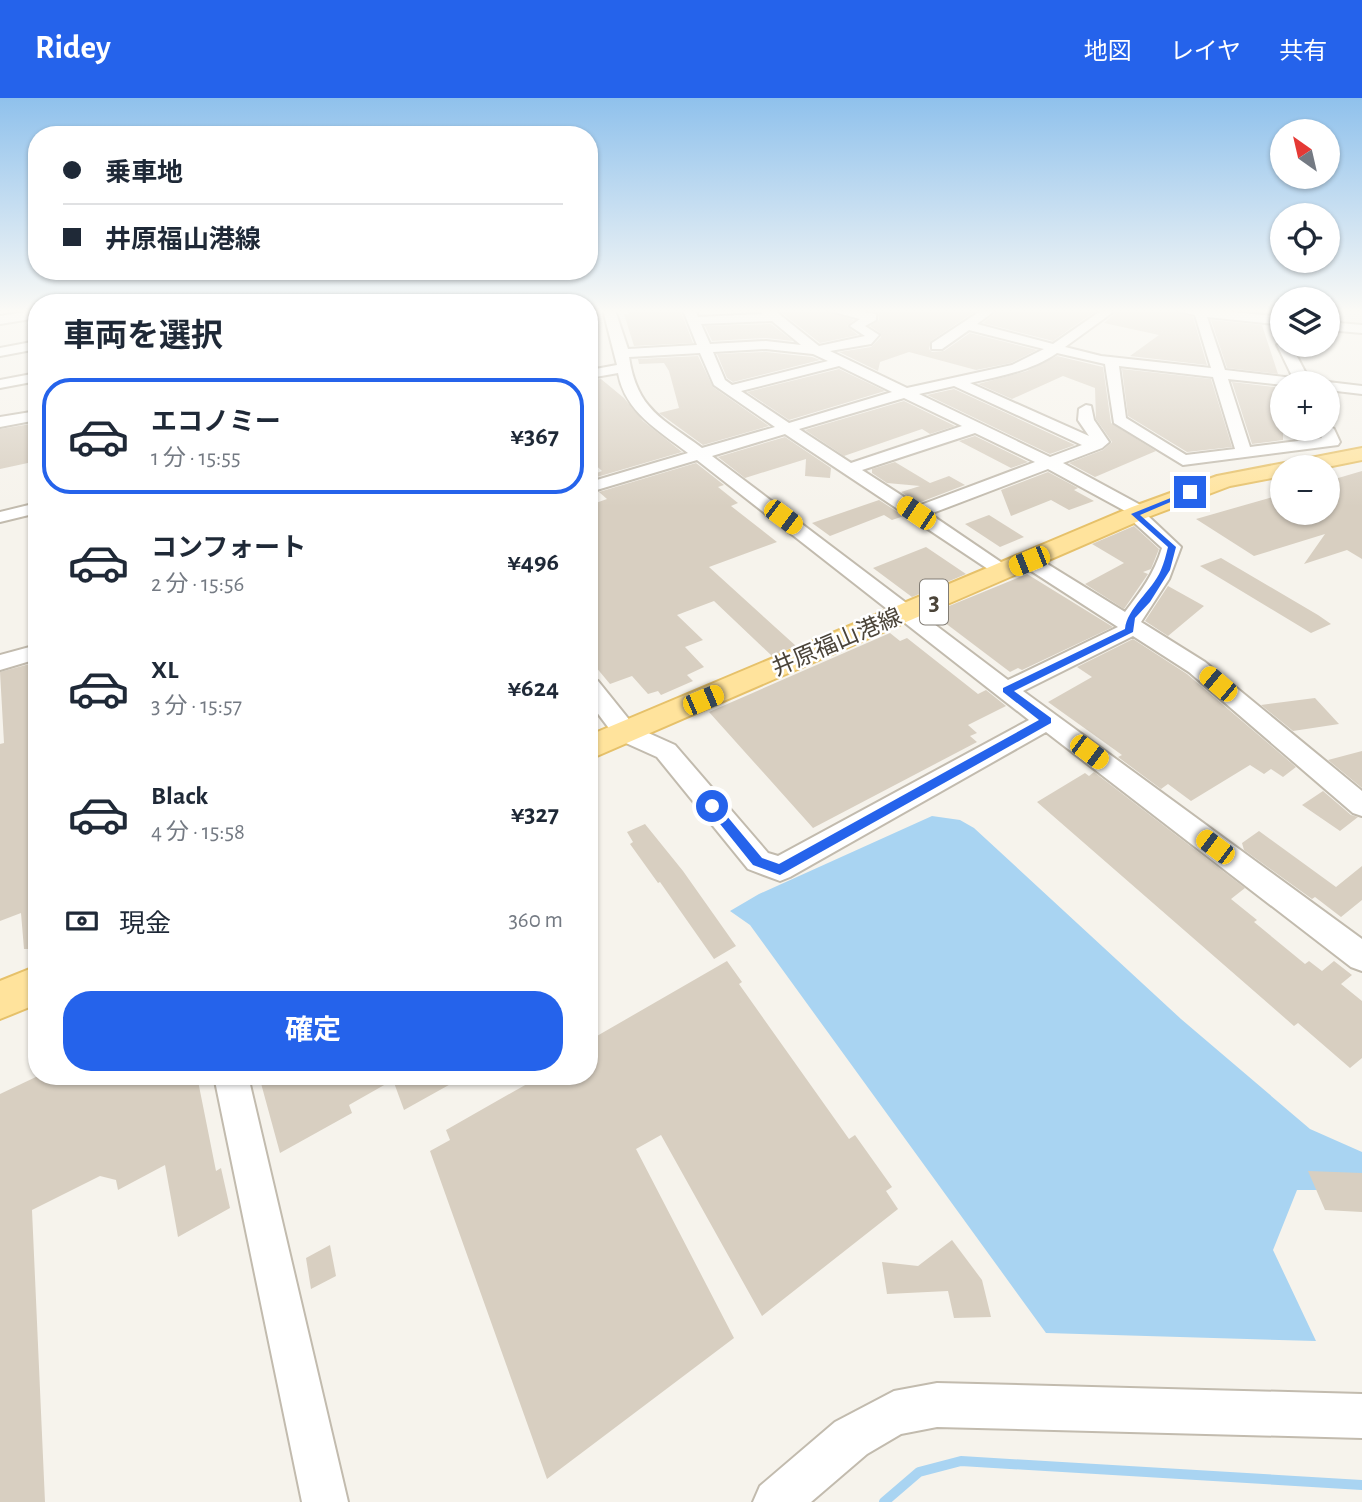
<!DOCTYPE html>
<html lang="ja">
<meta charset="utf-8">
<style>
body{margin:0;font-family:"Alegreya Sans","Noto Sans JP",sans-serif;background:#f6f6f7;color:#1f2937;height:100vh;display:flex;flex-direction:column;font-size:26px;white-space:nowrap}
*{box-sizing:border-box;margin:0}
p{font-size:23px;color:#747a83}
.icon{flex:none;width:38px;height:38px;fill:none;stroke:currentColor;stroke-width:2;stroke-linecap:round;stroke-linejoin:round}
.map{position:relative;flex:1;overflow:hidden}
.panel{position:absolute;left:28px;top:196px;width:570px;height:791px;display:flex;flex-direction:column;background:#fff;border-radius:28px;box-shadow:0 2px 5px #0004}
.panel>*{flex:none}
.top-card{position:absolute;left:28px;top:28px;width:570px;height:154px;border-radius:28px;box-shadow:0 2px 5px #0004;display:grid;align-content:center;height:154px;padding:0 35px;background:#fff}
.needle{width:46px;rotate:326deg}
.fabs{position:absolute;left:1270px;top:21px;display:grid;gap:14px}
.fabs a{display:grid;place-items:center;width:70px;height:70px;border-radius:50%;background:#fff;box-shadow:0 2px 5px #0004;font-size:35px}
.end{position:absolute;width:32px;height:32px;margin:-16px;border:9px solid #2563eb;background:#fff;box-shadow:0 0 0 4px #fff}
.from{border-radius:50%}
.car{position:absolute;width:21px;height:42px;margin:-21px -10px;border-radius:9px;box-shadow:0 0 5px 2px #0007;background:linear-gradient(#f5c518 24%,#345 0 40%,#f5c518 0 76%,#345 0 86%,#f5c518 0)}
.top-card b{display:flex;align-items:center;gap:24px;height:66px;font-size:26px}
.top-card b+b{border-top:2px solid #e0e1e3}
.top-card i{width:18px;height:18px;background:#1f2937}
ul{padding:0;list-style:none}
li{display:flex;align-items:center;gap:21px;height:116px;margin:0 14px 10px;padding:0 21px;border:4px solid transparent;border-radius:28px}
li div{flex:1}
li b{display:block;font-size:26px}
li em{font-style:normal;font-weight:700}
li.selected{border-color:#2563eb}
li>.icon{width:63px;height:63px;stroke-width:1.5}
h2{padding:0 35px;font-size:32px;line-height:84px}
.pay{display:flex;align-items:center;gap:18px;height:77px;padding:0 35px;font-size:26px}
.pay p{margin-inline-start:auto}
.action{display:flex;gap:14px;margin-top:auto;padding:14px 35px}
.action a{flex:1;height:80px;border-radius:28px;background:#2563eb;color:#fff;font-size:28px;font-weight:700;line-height:80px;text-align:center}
header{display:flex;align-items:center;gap:42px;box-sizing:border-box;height:98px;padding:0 35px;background:#2563eb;color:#fff}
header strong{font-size:33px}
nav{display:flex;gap:38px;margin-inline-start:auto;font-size:24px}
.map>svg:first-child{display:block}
.water{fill:#a9d4f2}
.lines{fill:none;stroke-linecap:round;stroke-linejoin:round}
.stream{stroke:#a9d4f2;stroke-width:10}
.building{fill:#d8cfc1}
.minor-casing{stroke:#c2bbae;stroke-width:4}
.major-casing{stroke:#e6c16a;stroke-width:4}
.minor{fill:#fff;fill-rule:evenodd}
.major{fill:#ffe39c;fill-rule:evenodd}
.route{fill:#2563eb}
.labels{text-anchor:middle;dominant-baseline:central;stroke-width:5;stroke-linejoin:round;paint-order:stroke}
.far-street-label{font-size:23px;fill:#4b4439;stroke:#fff}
.shield{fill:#fff;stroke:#817c74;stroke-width:2}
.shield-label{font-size:26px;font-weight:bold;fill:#4b4439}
</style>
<header>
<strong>Ridey</strong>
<nav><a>地図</a><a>レイヤ</a><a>共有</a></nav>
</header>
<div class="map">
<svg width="1362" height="1404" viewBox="0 0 1362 1404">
<rect width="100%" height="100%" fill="#f6f3ec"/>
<!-- water -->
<path class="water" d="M932,718L960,722L974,730L1181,921L1310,1031L1362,1054V1092H1297L1273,1152L1316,1243L1046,1235L750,827L730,813L759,796Z"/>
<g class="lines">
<!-- stream -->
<path class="stream" d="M884,1404L919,1374L961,1363L1362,1387"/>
</g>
<!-- building -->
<path class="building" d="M628,212L681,214L693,245L634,248L624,216H629Z
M778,212H824L854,222L847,228L858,237L820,245Z
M868,212H977L931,243L929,251L932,254L944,253L970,235L1037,252L1011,265L976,272L909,254L880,264L878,273L839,254L871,249L881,239L880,235L870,228L879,222L878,214Z
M999,212H1097L1053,243L983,225Z
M1119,212H1171L1193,219L1207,267L1130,258L1159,237L1104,225Z
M1211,222L1262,227L1278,276L1227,270Z
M771,226L793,243L766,240L712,243L705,228Z
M766,254L812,259L820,262L733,284L727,280L717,256Z
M698,258L713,289L769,328L703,347L659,315L679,310L669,273L664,265L639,266L638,261Z
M1057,258L1103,269L1111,325L1156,353L1095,379L1069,365L1103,352L1112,344L1096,321L1095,290L1063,278L1012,301L978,286L1027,273Z
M839,271L885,293L789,322L747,294Z
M1122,271L1211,281L1232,349L1187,354L1128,318Z
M601,281L624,300L643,323L682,354L590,381L596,377L594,376L602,373L590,362V282Z
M1232,284L1283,290V342L1252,346Z
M954,291L1075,347L1050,356L927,297Z
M904,303L955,328L930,336L922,331L844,358L805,332Z
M37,325V363L0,371V331Z
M975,338L1028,364L1011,370L959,343Z
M785,339L831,370L830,380L805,378L806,361L745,380L718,359Z
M895,364L930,385L949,378L965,387L918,405L901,394L920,388L887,385L872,375V371Z
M696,365L724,387L718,389L738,405L731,408L777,444L709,469L796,548L772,558L714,503L677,517L703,542L685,549L704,569L687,577L693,583L661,597L658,593L648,596L632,578L610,586L590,562V407L607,401L599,394Z
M1362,373V461L1347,452L1304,466L1325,436L1254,458L1196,421L1283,396V415H1328V383Z
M1048,374L1078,390L1074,392L1094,403L1069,412L1051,402L1011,418L1001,392Z
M879,402L904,418L892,422L884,417L830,438L812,425Z
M989,417L1024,439L1000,449L965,426Z
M1134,428L1159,451L1151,471L1143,474L1148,476L1124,511L1085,486L1124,465L1092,446Z
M926,449L966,476L912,499L873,470Z
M1221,460L1318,517L1331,526L1311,535L1200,468Z
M1027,476L1113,529L1022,572L1018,570L1010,574L932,515Z
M1168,488L1204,508L1168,538L1145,523Z
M890,535L900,543L907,540L978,596L986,592L1006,608L968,627L977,635L970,638L977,644L813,730L709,614Z
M1133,541L1187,576L1296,669L1283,679L1271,671L1264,676L1250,667L1191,703L1168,686L1161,691L1118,659L1122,657L1048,604L1092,579L1077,569Z
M37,564V851H24L21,815L0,823V646L4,645L0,574Z
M1315,600L1339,626L1293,633L1261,607Z
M1362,653V690L1328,662Z
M1094,674L1245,790L1231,801L1257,822L1254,824L1305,866L1309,863L1322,873L1334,863L1352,877L1341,886L1362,903V960L1350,970L1298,925L1294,928L1037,704L1085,675L1089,678Z
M1323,693L1351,717L1358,719L1340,733L1302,707Z
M645,726L683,773L736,848L714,861L660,784L658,785L630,746L633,744L627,734Z
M1259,733L1336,789L1362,768V802L1341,819L1315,799L1312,801L1244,752L1242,745Z
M727,863L742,884L739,886L849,1041L855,1037L892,1089L886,1093L898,1111L762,1218L661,1037L636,1051L734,1240L547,1381L430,1053L450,1042L446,1032L541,978H590V942Z
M38,978H197L216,1073L221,1070L230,1110L178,1139L165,1067L118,1092L116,1082L100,1078L32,1112L45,1404H0V996Z
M259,978H465L404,1012L393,982L349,1007L352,1015L280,1055Z
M1308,1073L1362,1075V1114L1325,1112Z
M952,1142L982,1182L991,1219L954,1220L948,1193L887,1196L882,1164L918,1168Z
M330,1147L336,1178L311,1191L306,1160Z"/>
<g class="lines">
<defs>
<path id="minor" d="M37,212V220L0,226V218Z
M603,212H615L628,251L697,247L683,212H695L698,219L763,216L760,212H774L819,248L865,238L850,228L860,221L827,212H853L876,216V222L865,228L879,237L871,246L830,253L907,290L1012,267L1044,251L969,232L942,251H932V245L982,212H996L977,226L1053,246L1102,212H1116L1065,249L1101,258L1211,270L1195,217L1174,212H1214L1283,219V227L1207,219L1225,272L1293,280L1277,247L1283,243V247H1291L1311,285L1283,287L1228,281L1250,349L1322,340L1318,331H1328V327L1334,331L1340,344L1338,347L1183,367L1114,325L1105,266L1057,255C1031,273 1001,278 970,285L1089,338L1078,322L1079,311L1086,307L1091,308L1094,322L1109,344L1102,350L1063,365L1146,410L1149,414L1147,417L1181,449L1169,481L1141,524L1205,564L1362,693V718L1353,715L1189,574L1133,538L1023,593L1362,841V873L1351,869L1046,634L790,779L780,783L748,771L657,659L617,641L590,605V581L598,583L635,629L675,647L768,755L778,758L1029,622L697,362L590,394V384L688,355C658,332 625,314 618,275L590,280V272L617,267ZM772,223L801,247L766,243L710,246L701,226ZM766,251L813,256L828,263L732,287L725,282L713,254ZM700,255L714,287L775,329L702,350C662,320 637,312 629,259ZM839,268L892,294L789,325L741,293ZM1119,268L1213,279L1235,351L1186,357L1126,320ZM954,288L1082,347L1050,359L919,296ZM904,300L962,328L851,365L799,331ZM975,335L1035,364L918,408L862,372ZM785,336L997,477L1004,479L1014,473L930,416L1048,371L1127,414L1129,420L1162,450C1154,476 1141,493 1125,514L1036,459H1022L1019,463L1022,467L1118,529L1008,582L712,358Z
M1328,224L1362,227V235L1328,232Z
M37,243V251L0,258V250Z
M37,275V283L0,290V282Z
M1328,284L1362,288V296L1328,292V285H1323Z
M37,313V322L0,329V319Z
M37,405V415L0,424V414Z
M37,547V561L0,572V557Z
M214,978H248L348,1404H302Z
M937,1285L1362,1296V1340L937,1329L901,1336L867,1356L811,1404H753L760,1388L835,1324L894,1293Z"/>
<path id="major" d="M1362,350V362L1327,369H1283V378L1230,388L1148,419L590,661V637L1132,409L1217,378Z
M37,868V906L0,921V883Z"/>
</defs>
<!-- minor casing -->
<use href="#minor" class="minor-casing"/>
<!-- major casing -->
<use href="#major" class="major-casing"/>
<!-- minor -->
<use href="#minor" class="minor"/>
<!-- major -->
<use href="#major" class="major"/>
</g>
<!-- sky -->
<linearGradient id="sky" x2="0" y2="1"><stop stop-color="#8fc1ec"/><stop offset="0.52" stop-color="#fbfaf6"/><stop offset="1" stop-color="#fbfaf6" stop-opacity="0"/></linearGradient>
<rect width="1362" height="409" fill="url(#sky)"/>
<!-- route -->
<path class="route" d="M1188,393L1194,394L1140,417L1176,449L1170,472L1150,504L1135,520L1133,534L1014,593L1051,620V625L780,777L753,767L708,711V705H716L762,760L779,766L1039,622L1003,594V590L1125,531C1127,510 1152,493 1161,472C1164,465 1166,457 1168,449L1131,416Z"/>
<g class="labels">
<!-- far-street labels -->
<g class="far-street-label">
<text transform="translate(837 545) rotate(-23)">井原福山港線</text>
</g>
<!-- shield labels -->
<rect class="shield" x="920" y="481.5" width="28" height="45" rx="5"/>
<g class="shield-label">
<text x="934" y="504">3</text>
</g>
</g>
</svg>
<div class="fabs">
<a><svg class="needle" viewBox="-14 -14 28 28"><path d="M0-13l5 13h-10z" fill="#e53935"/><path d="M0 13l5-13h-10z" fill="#747a83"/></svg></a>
<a><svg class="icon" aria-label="locate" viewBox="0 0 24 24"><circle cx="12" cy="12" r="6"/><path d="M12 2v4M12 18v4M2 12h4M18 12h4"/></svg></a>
<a><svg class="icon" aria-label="layers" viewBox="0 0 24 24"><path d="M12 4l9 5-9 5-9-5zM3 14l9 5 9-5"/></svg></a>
<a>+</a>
<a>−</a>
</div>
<i class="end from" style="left:712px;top:708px"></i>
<i class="end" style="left:1190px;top:394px"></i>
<i class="car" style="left:916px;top:415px;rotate:304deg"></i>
<i class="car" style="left:783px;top:419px;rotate:127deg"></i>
<i class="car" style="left:1029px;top:463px;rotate:248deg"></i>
<i class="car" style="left:1218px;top:586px;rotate:310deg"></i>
<i class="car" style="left:703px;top:602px;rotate:67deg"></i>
<i class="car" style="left:1089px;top:654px;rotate:127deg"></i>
<i class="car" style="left:1215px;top:749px;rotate:307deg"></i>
<div class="top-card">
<b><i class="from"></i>乗車地</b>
<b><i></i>井原福山港線</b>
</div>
<section class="panel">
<h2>車両を選択</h2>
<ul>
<li class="selected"><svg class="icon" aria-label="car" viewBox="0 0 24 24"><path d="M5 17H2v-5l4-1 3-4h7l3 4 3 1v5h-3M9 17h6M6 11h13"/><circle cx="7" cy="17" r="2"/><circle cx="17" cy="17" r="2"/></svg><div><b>エコノミー</b><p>1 分 · 15:55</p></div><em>¥367</em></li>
<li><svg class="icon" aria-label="car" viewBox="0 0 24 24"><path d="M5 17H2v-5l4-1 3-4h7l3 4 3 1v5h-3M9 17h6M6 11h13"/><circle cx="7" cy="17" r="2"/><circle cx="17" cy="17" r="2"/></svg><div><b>コンフォート</b><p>2 分 · 15:56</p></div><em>¥496</em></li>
<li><svg class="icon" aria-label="car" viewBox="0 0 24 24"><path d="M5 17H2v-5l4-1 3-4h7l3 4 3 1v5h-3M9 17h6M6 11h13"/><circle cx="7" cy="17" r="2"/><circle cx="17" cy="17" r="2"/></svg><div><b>XL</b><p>3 分 · 15:57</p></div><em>¥624</em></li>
<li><svg class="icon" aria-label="car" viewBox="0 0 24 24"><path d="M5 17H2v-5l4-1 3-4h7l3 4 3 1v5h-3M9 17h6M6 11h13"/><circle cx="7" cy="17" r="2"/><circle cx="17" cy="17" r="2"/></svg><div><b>Black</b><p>4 分 · 15:58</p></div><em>¥327</em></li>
</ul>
<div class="pay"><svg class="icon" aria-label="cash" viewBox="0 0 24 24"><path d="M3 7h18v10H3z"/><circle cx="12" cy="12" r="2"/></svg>現金<p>360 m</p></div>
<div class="action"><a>確定</a></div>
</section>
</div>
